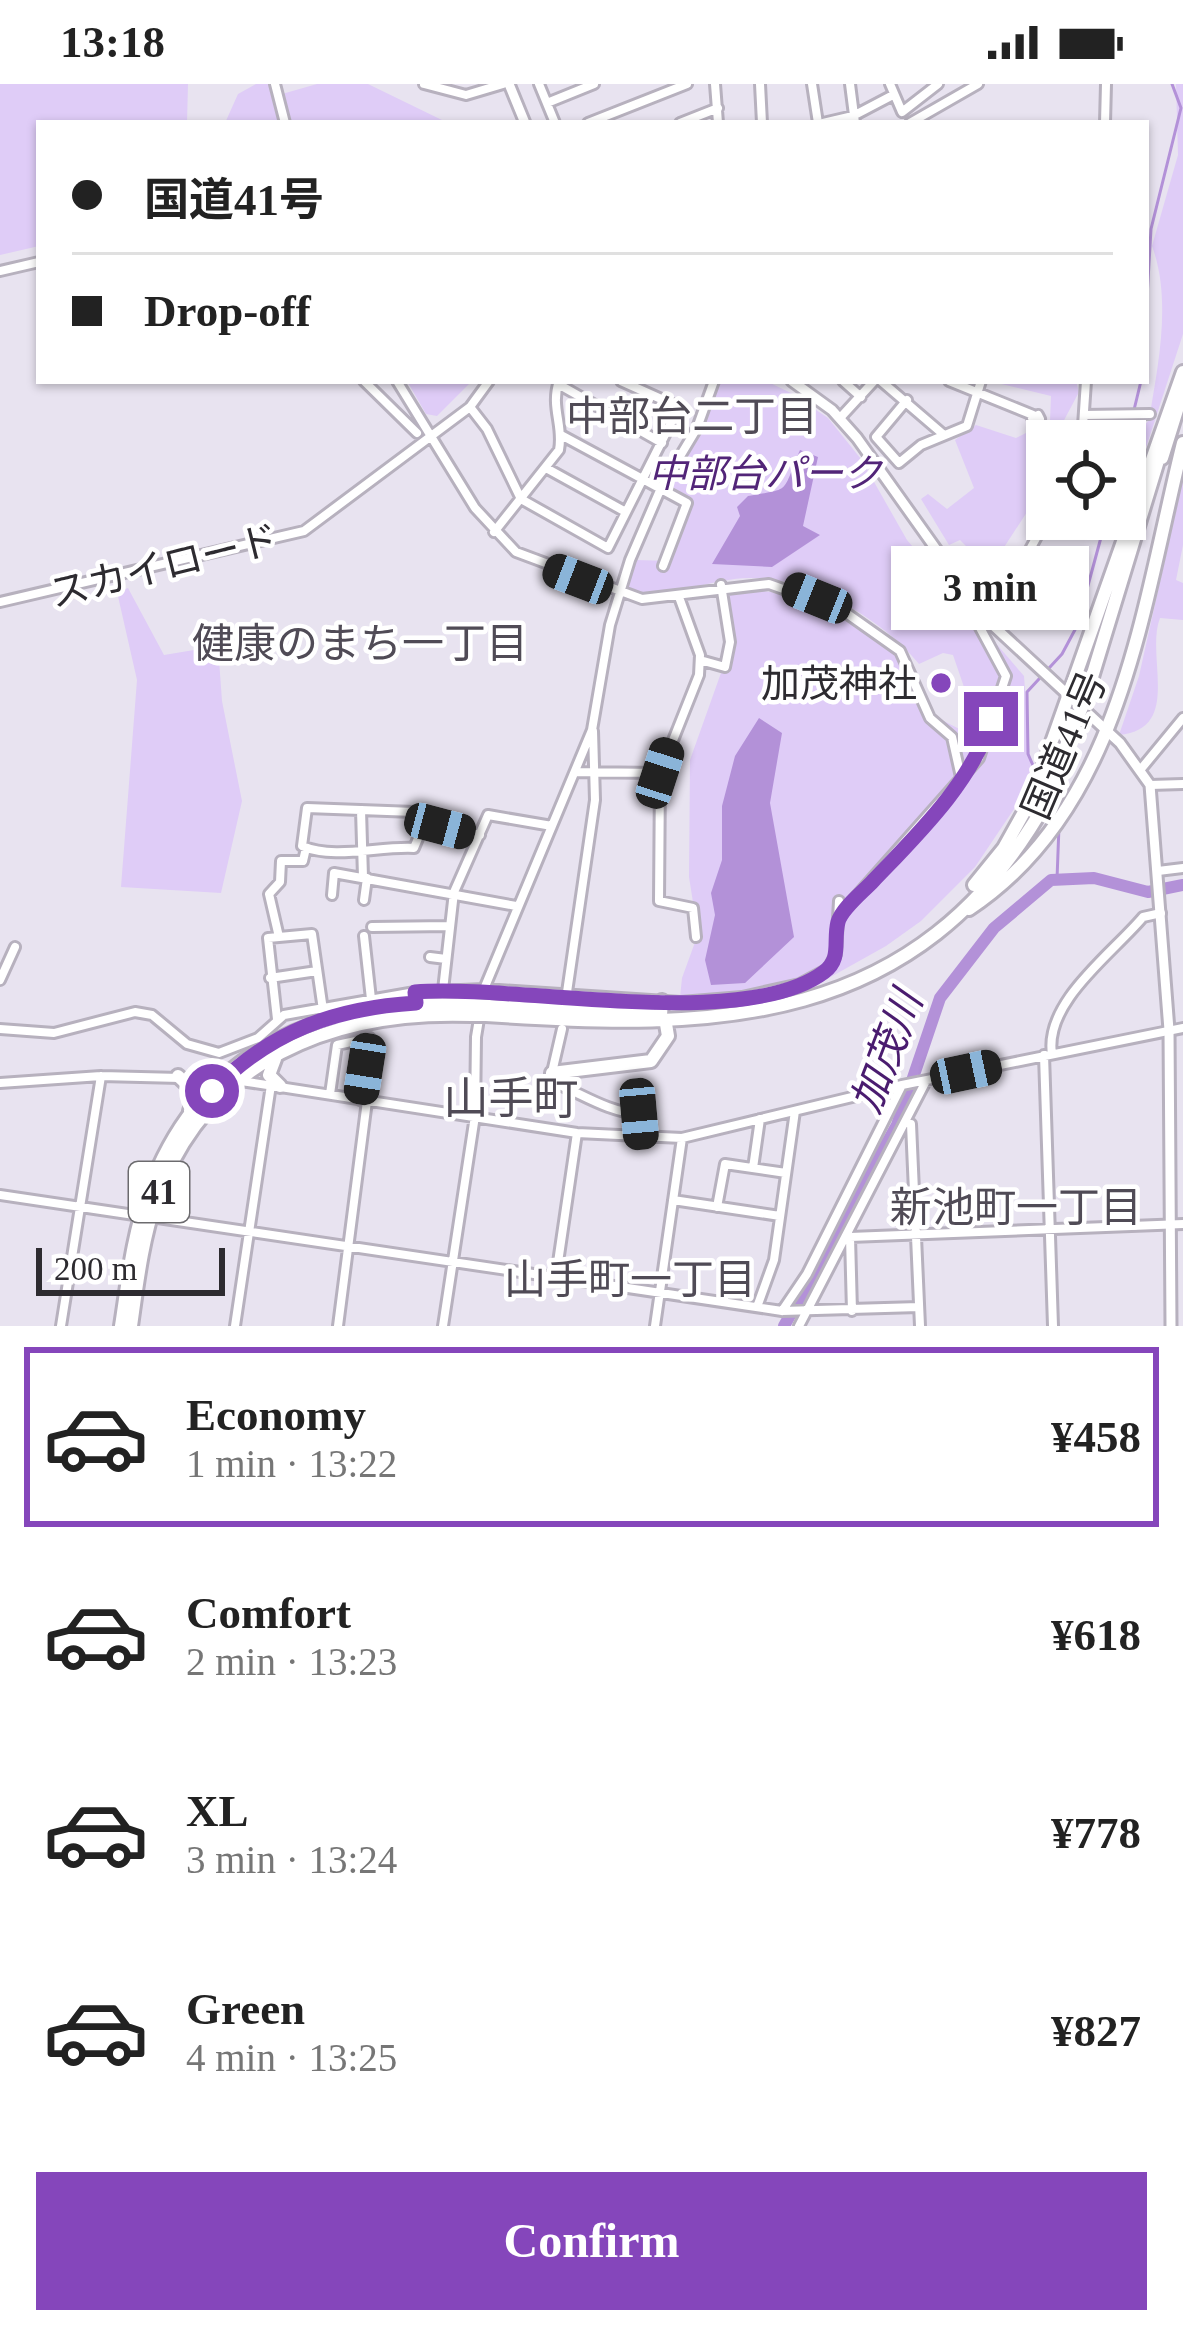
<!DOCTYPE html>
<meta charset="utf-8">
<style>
body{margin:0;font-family:"Times New Roman","Noto Sans JP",serif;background:#f6f6f6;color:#222;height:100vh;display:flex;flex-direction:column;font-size:45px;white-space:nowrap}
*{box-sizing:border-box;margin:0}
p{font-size:39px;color:#767676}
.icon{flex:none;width:66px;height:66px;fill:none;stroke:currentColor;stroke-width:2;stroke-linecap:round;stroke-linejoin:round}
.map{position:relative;height:1242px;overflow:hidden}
.drawer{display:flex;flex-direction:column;background:#fff;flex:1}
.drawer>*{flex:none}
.banner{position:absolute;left:36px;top:36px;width:1113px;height:264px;border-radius:0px;box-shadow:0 3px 9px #0004;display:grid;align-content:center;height:264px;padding:0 36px;background:#fff}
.tools{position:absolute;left:1026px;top:336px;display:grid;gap:24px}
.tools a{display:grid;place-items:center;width:120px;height:120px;border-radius:0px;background:#fff;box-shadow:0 3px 9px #0004;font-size:60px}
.scale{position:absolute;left:36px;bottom:30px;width:189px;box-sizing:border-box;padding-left:12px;border:6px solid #2d2b30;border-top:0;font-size:33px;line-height:42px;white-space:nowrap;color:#2d2b30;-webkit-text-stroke:9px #fff;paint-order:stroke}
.end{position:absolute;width:54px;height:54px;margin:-27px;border:15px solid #8546bb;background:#fff;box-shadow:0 0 0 6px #fff}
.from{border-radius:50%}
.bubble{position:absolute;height:84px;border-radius:0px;background:#fff;box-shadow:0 3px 9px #0004;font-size:39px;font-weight:700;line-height:84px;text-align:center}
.car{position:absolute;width:36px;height:72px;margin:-36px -18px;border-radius:15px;box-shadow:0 0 9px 3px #0007;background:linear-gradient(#222 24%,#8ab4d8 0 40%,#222 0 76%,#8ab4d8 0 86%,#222 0)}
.banner b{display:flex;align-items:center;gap:42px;height:114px;font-size:45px}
.banner b+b{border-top:3px solid #e0e0e0}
.banner i{width:30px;height:30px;background:#222}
ul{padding:21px 0 0;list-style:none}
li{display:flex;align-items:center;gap:36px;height:180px;margin:0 24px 18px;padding:0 12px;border:6px solid transparent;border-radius:0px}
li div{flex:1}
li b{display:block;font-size:45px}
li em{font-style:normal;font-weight:700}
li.selected{border-color:#8546bb}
li>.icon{width:108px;height:108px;stroke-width:1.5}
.cta{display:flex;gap:24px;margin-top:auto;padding:24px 36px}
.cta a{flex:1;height:138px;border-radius:0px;background:#8546bb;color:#fff;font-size:48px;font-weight:700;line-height:138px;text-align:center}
.status{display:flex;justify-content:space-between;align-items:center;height:84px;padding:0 60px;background:#fff;direction:ltr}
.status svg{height:33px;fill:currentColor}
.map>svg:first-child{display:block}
.green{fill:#dfccf7}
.water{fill:#b391d8}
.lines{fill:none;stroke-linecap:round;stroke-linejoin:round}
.stream{stroke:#b391d8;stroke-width:3}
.river{stroke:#b391d8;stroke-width:12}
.minor-casing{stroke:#b7b1be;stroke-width:14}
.major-casing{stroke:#b7b1be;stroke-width:15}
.highway-casing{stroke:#b7b1be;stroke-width:18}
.minor{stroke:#fff;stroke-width:8}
.major{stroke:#fff;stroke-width:9}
.highway{stroke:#fff;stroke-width:12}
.highway-bridge-casing{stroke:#b7b1be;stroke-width:18;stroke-linecap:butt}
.highway-bridge{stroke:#fff;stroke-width:12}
.route{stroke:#8546bb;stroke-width:15}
.poi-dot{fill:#8546bb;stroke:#fff;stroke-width:4.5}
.labels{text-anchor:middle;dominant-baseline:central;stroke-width:9;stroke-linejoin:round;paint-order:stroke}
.shield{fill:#fff;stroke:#6c6b6e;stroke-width:3}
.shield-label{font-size:36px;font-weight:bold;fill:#2d2b30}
.park-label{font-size:39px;font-style:italic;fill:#522578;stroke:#fff}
.street-label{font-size:39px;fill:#2d2b30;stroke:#fff}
.poi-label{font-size:39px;fill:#2d2b30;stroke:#fff;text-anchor:end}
.neighbourhood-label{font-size:42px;fill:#504b56;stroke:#fff}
.water-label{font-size:42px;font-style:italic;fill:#4a1c6f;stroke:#fff}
.quarter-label{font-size:45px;fill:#504b56;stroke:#fff}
</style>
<div class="status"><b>13:18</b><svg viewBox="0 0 49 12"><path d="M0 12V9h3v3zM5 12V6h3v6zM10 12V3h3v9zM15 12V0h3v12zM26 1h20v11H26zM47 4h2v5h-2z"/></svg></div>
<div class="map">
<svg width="1183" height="1242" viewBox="0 0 1183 1242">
<rect width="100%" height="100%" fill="#e8e3f0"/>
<!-- green -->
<path class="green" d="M0,0H188L187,39H39V162L0,171Z
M256,0H269L280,39H225L238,10Z
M317,0H368L444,37L292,39L282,10Z
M1176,0H1183V250L1126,425C1123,395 1126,360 1149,336C1158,281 1172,216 1152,162L1178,71Z
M407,297H472L437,332L426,330Z
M720,297H766L791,309L828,334L861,375L907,456L1024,592L1031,686L1016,722L975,783L921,837L886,862L827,895L792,906L679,923L682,894L698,850L689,793L690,676L732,558L725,505C785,503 873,527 906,584C915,600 921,619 928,636L940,635L969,650L975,635L953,571L943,569L919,580C880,533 812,494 749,494C706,495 673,516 629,506L627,496L636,476L670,477L691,418L667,400L700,348Z
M989,297H1076L1079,308L1053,357L1040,362L1029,385L1042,405L999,471L993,466L974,470L960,456L949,461L921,415L928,410L947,425L974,404L955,356L976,341L1016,354L1050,337L1051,312Z
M1183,395V461L1176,496L1183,499V536L1160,534C1145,572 1183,645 1119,651L1139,592Z
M128,504L164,571L218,562L222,617L242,717L221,809L121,803L137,596L117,508Z"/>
<!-- water -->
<path class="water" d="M800,366L818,373L803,442L820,451L772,483L712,480L740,432L737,423L748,412C792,404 781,411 800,366Z
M759,634L782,649L770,719L794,853L745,899L711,901L705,876L715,831L711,809L722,776V722L735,672Z"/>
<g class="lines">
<!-- stream -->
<path class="stream" d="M1146,231L1151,145L1181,24L1172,0
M1125,363L1141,297
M1035,686L1028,670L1027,608L1062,570L1077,542L1106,435
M1053,707L1059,726
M1057,795L1059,742"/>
<!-- river -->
<path class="river" d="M784,1242L897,1041L940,914L994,844L1051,796L1094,794L1148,808L1183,801"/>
<defs>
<path id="minor" d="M275,0L285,39
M424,0L466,11L503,0
M539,0L555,39
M715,0L718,39
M760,0L762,39
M812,0L818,39
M850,0L855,39
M890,0L902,28L938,0
M547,19L594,0
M588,39L687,0
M680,39L718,24
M823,39L853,32L893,11
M910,39L978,0
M1105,39L1106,0
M0,187L39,178
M364,297L417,349
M397,297L475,424L516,468L642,515L769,500L842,526L900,567L930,634L952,653L961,693
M843,297L861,313
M881,297L944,351
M949,297L1033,331
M558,300L662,359
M907,316L876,353L899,379L921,361L967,342L981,297
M470,323L487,345L521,415L608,464L679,323L621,297
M1038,331L1040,335L1035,339L1032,334Z
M1084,331L1150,330
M840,334L874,297
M561,351L687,419L663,482
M1082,357L1086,297
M546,384L624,427
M494,448L559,366C564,342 550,323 559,297
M679,513L700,571L699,591L660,689L659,817L693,824L696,853
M0,518L304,447L470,323L489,297
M700,576L725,583L730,558L721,501
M1141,685L1183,634
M575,688L660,689
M1150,701L1183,700
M361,726L363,793
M426,735L414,764C378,762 335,776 302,762L307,724L414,728L439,742L480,751
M1158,787L1183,784
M332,811L334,789L516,822
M364,816L367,794
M839,832L979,674L1006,592L978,540L1009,504L1047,434
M372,843L449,842
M364,852L371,915
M279,853L269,810L280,798L281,777H303L306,764
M430,873L446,875
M270,894L317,887
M0,896L15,863
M443,906L454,808L488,731L552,742
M566,915L595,716L593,647
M277,935L268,854L312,850L323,926
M0,945L54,949L135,928L152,931L187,960L219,969L258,954L284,931L415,908L484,905L681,918L742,913L800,900L828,885L836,870L839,817
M562,945L550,997C581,1009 607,1028 639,1030L641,1056
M1052,970C1044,918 1113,869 1143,833L1161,829
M1044,971L1053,1242
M241,997L577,1049L682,1054L902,1001L1183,944
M0,999L101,992L220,995
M330,1010L337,961L370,954L360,1016
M911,1040L920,1242
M753,1084L760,1035
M0,1111L141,1132
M673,1116L780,1132
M717,1123L725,1080L786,1089
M151,1133L782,1227L919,1223
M556,1192L577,1049
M757,1223L774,1176L795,1027
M782,1227L807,1190L901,1003
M852,1227L850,1153L1183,1140
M61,1242L101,992
M235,1242L271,1001
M338,1242L367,1017
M443,1242L475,1032L476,953L484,905L592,646L610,541L630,476L661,404L697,344L714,297
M655,1242L682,1054
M799,1242L926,997"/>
<path id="major" d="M509,0L525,39
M792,297L832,326L857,354L985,534L1120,659L1150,701L1169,946L1171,1242"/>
<path id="highway" d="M1162,374L1183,307
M1085,616L1160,370
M974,801L1004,764L1033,712L1183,288
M969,825C1122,724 1142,523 1183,359
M488,922L653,931
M486,931C714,947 918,945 1046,718
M661,931L662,917
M275,975L269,991L280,1002
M552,989L651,977L668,952L666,940
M178,992L196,1009L190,1027
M121,1242C128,1197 133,1150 149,1107C203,960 328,914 474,921
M131,1242C137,1200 142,1156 156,1116C206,975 333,926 472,931"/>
</defs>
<!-- minor casing -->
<use href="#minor" class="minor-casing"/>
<!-- major casing -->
<use href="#major" class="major-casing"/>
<!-- highway casing -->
<use href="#highway" class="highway-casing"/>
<!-- minor -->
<use href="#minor" class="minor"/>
<!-- major -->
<use href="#major" class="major"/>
<!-- highway -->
<use href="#highway" class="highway"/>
<defs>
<path id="highway-bridge" d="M1043,717L1085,616
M474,921L488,922
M472,931H486"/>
</defs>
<!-- highway-bridge casing -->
<use href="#highway-bridge" class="highway-bridge-casing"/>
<!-- highway-bridge -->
<use href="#highway-bridge" class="highway-bridge"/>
</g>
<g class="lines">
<!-- route -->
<path class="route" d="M212,1007C269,948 334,924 416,919L415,908C518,900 744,948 824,888C842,875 833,857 838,838C842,824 863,808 873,797C917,751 974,696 991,635"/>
</g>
<!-- markers -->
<circle class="poi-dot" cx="941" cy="599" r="12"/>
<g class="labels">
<!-- shield labels -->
<rect class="shield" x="129" y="1078" width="60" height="60" rx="9"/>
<g class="shield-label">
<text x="159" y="1108">41</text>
</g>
<!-- park labels -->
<g class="park-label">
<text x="765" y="389">中部台パーク</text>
</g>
<!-- street labels -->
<g class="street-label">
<text transform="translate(164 482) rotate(-14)">スカイロード</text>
<text transform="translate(1064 661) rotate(-67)">国道41号</text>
</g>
<!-- poi labels -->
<g class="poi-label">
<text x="917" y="599">加茂神社</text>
</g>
<!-- neighbourhood labels -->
<g class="neighbourhood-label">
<text x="692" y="333">中部台二丁目</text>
<text x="360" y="560">健康のまち一丁目</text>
<text x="1016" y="1124">新池町一丁目</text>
<text x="630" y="1196">山手町一丁目</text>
</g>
<!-- water labels -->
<g class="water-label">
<text transform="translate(887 968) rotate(-69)">加茂川</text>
</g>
<!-- quarter labels -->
<g class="quarter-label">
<text x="511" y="1015">山手町</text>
</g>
</g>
</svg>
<div class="tools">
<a><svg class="icon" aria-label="locate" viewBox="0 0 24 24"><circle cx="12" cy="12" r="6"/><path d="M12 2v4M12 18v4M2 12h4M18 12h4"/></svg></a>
</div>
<div class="scale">200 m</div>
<i class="end from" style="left:212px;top:1007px"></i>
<i class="end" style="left:991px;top:635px"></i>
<div class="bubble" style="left:891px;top:462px;width:198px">3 min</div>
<i class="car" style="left:578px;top:495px;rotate:291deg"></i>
<i class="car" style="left:817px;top:514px;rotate:292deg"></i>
<i class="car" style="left:660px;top:689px;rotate:18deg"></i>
<i class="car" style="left:440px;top:742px;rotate:105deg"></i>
<i class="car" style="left:365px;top:985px;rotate:189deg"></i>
<i class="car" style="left:966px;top:988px;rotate:78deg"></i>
<i class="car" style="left:639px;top:1030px;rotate:175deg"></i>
<div class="banner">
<b><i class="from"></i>国道41号</b>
<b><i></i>Drop-off</b>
</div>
</div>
<section class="drawer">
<ul>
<li class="selected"><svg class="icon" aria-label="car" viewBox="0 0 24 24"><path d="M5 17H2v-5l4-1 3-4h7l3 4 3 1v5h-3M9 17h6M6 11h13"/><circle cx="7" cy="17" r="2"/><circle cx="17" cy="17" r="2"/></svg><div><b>Economy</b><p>1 min · 13:22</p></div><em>¥458</em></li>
<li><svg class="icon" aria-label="car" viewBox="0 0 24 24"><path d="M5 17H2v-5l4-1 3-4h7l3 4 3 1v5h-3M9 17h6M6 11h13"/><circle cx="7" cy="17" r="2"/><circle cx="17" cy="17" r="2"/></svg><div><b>Comfort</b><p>2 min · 13:23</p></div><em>¥618</em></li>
<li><svg class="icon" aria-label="car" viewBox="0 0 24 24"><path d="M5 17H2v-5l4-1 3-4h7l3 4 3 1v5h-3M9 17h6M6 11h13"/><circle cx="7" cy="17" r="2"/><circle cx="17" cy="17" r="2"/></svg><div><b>XL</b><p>3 min · 13:24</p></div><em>¥778</em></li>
<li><svg class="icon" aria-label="car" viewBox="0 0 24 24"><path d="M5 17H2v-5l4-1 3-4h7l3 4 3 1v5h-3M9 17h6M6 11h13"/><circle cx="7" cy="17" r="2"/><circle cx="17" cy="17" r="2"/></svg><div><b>Green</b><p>4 min · 13:25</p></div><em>¥827</em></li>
</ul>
<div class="cta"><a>Confirm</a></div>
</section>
